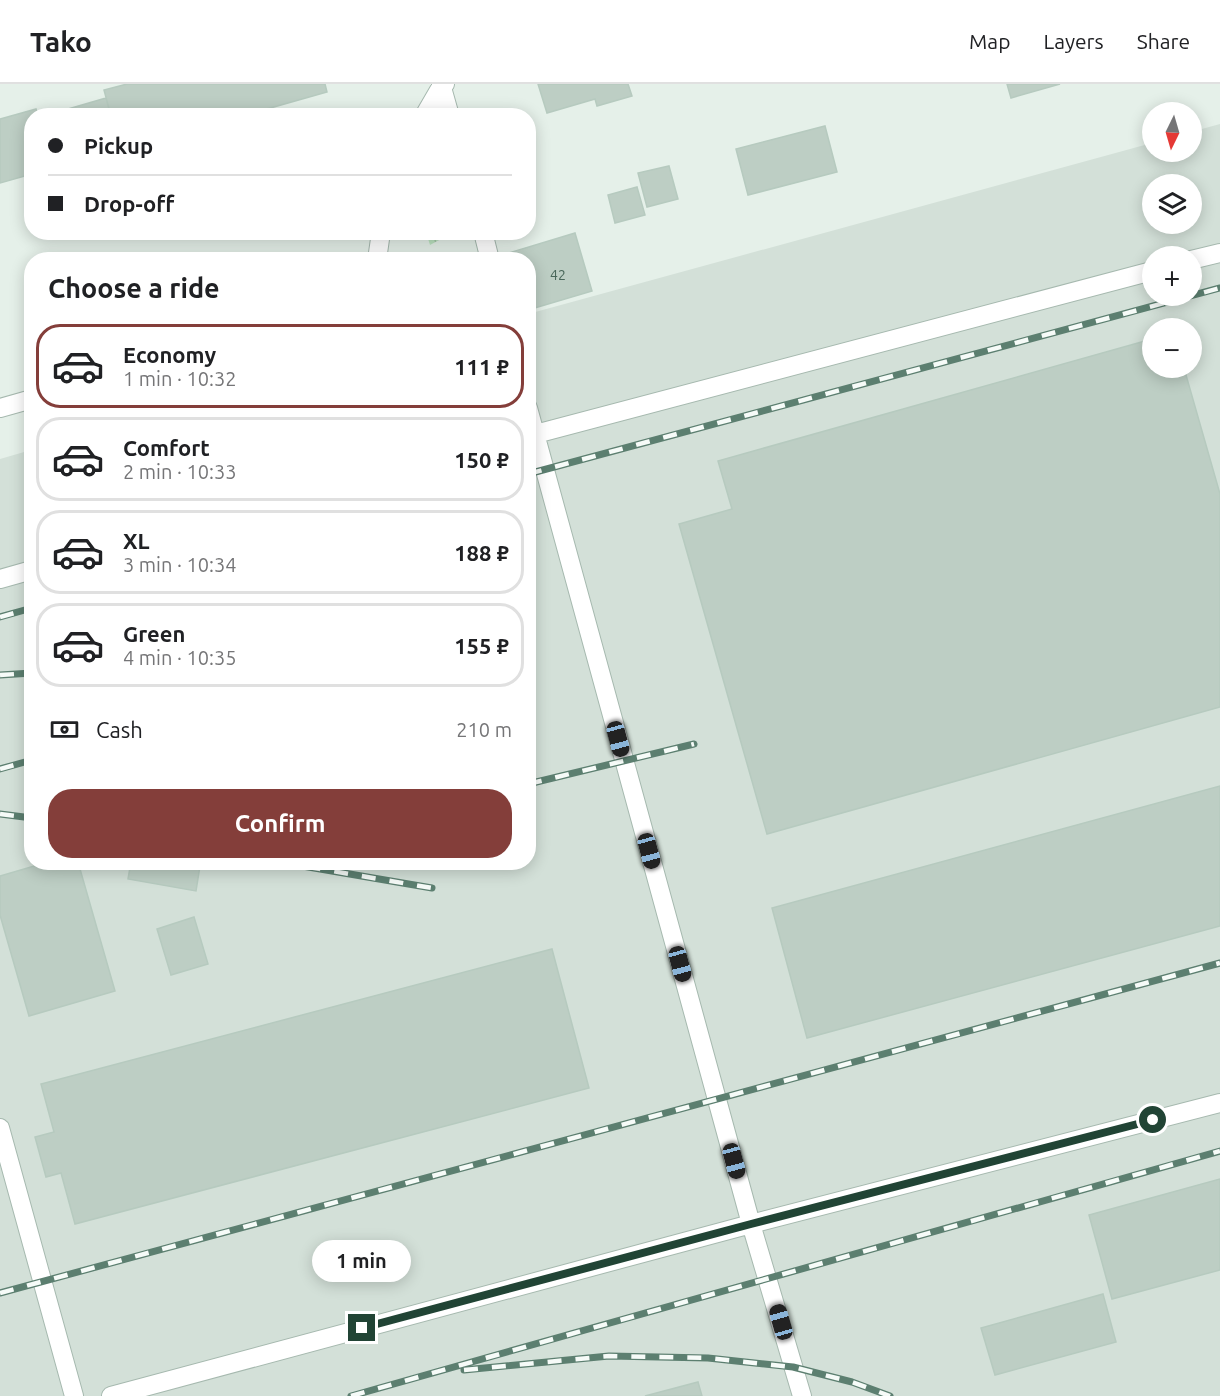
<!DOCTYPE html>
<meta charset="utf-8">
<style>
body{margin:0;font-family:Ubuntu,sans-serif;background:#f6f6f6;color:#202124;height:100vh;display:flex;flex-direction:column;font-size:22px;white-space:nowrap}
*{box-sizing:border-box;margin:0}
p{font-size:20px;color:#757577}
.icon{flex:none;width:33px;height:33px;fill:none;stroke:currentColor;stroke-width:2;stroke-linecap:round;stroke-linejoin:round}
.map{position:relative;flex:1;overflow:hidden}
.drawer{position:absolute;left:24px;top:168px;width:512px;height:618px;display:flex;flex-direction:column;background:#fff;border-radius:24px;box-shadow:0 3px 15px #0003}
.drawer>*{flex:none}
.banner{position:absolute;left:24px;top:24px;width:512px;height:132px;border-radius:24px;box-shadow:0 3px 15px #0003;display:grid;align-content:center;height:132px;padding:0 24px;background:#fff}
.needle{width:39px;rotate:185deg}
.tools{position:absolute;left:1142px;top:18px;display:grid;gap:12px}
.tools a{display:grid;place-items:center;width:60px;height:60px;border-radius:50%;background:#fff;box-shadow:0 3px 15px #0003;font-size:30px}
.end{position:absolute;width:27px;height:27px;margin:-14px;border:8px solid #214435;background:#fff;box-shadow:0 0 0 3px #fff}
.from{border-radius:50%}
.bubble{position:absolute;height:42px;border-radius:21px;background:#fff;box-shadow:0 3px 15px #0003;font-size:20px;font-weight:700;line-height:42px;text-align:center}
.car{position:absolute;width:18px;height:36px;margin:-18px -9px;border-radius:8px;box-shadow:0 0 4px 2px #0007;background:linear-gradient(#222 24%,#8ab4d8 0 40%,#222 0 76%,#8ab4d8 0 86%,#222 0)}
.banner b{display:flex;align-items:center;gap:21px;height:57px;font-size:22px}
.banner b+b{border-top:2px solid #e0e0e0}
.banner i{width:15px;height:15px;background:#202124}
ul{padding:0;list-style:none}
li{display:flex;align-items:center;gap:18px;height:84px;margin:0 12px 9px;padding:0 12px;border:3px solid #e0e0e0;border-radius:24px}
li div{flex:1}
li b{display:block;font-size:22px}
li em{font-style:normal;font-weight:700}
li.current{border-color:#843e3a}
li>.icon{width:54px;height:54px;stroke-width:1.5}
h2{padding:0 24px;font-size:27px;line-height:72px}
.pay{display:flex;align-items:center;gap:15px;height:66px;padding:0 24px;font-size:22px}
.pay p{margin-inline-start:auto}
.action{display:flex;gap:12px;margin-top:auto;padding:12px 24px}
.action a{flex:1;height:69px;border-radius:24px;background:#843e3a;color:#fff;font-size:24px;font-weight:700;line-height:69px;text-align:center}
header{display:flex;align-items:center;gap:36px;box-sizing:border-box;height:84px;padding:0 30px;background:#fff;border-bottom:2px solid #e0e0e0}
header strong{font-size:28px}
nav{display:flex;gap:33px;margin-inline-start:auto;font-size:21px}
.map>svg:first-child{display:block}
.built{fill:#d3e0d8;fill-rule:evenodd}
.grass{fill:url(#grass-tufts)}
.building{fill:#bdcec4;stroke:#b6cabf;stroke-width:1.5}
.lines{fill:none;stroke-linecap:round;stroke-linejoin:round}
.minor-casing{stroke:#a6b9af;stroke-width:20}
.minor{stroke:#fff;stroke-width:18}
.rail-casing{stroke:#5c7f70;stroke-width:7}
.rail{stroke:#f6fbf8;stroke-width:4.5;stroke-dasharray:14;stroke-linecap:butt}
.route{stroke:#214435;stroke-width:8}
.labels{text-anchor:middle;dominant-baseline:central;stroke-width:4.5;stroke-linejoin:round;paint-order:stroke}
.number-label{font-size:14px;fill:#486659}
</style>
<header>
<strong>Tako</strong>
<nav><a>Map</a><a>Layers</a><a>Share</a></nav>
</header>
<div class="map">
<svg width="1220" height="1312" viewBox="0 0 1220 1312">
<defs>
<pattern id="grass-tufts" width="24" height="20" patternUnits="userSpaceOnUse" patternTransform="scale(1.5)"><rect width="24" height="20" fill="#bce3c0"/><path d="M3 7l-1-3M5 7V3M7 7l1-3M15 17l-1-3M17 17v-4M19 17l1-3" fill="none" stroke="#a1c4a6"/></pattern>
</defs>
<rect width="100%" height="100%" fill="#e5f0e9"/>
<!-- built -->
<path class="built" d="M1220,40V1312H0V375L31,366L32,778H528V230L1152,59V68H1191V48ZM1152,100H1191V140H1152ZM1152,172H1191V212H1152ZM1152,244H1191V284H1152Z"/>
<!-- grass -->
<path class="grass" d="M426,148H452V149L430,161Z"/>
<!-- building -->
<path class="building" d="M127,0H325L327,8L242,32H111L104,6Z
M538,0H628L632,12L597,22L595,15L547,29Z
M1007,0H1060L1011,14Z
M106,14L111,32H44Z
M36,25L38,32H32V90L0,99V35Z
M825,42L837,88L748,111L736,65Z
M669,82L678,115L647,123L638,89Z
M637,103L645,131L615,139L608,111Z
M575,149L592,207L528,226V176H504L502,171Z
M1152,255V284H1184L1220,410V623L767,750L679,440L732,425L718,377Z
M1220,702V842L807,954L772,824Z
M48,778H78L115,907L29,932L0,831V792Z
M131,778H182L200,782L196,807L128,795Z
M194,833L208,880L171,891L157,845Z
M552,865L589,1004L75,1140L61,1089L46,1093L35,1053L54,1048L41,1000Z
M1220,1095V1186L1112,1215L1089,1131Z
M1103,1210L1116,1258L995,1291L981,1244Z
M698,1298L702,1312H645Z"/>
<g class="lines">
<defs>
<path id="minor" d="M441,0L450,32
M424,32L442,1L445,0
M483,148L490,176
M377,176L381,148
M1191,176L1220,169
M0,324L32,315
M528,324L751,1140L802,1312
M528,352L1152,187
M0,495L32,486
M0,1044L74,1312
M111,1312L751,1140L1220,1019"/>
</defs>
<!-- minor casing -->
<use href="#minor" class="minor-casing"/>
<!-- minor -->
<use href="#minor" class="minor"/>
<defs>
<path id="rail" d="M528,390L1220,204
M0,533L32,524
M0,591L32,589
M0,685L32,676
M528,700L694,660
M0,730L32,734
M279,778L432,804
M0,1209L1220,879
M464,1286L609,1272L708,1274L793,1283L852,1298L890,1312
M351,1312L1220,1067"/>
</defs>
<!-- rail casing -->
<use href="#rail" class="rail-casing"/>
<!-- rail -->
<use href="#rail" class="rail"/>
</g>
<g class="lines">
<!-- route -->
<path class="route" d="M362,1244L751,1140L1153,1036"/>
</g>
<g class="labels">
<!-- number labels -->
<g class="number-label">
<text x="558" y="191">42</text>
</g>
</g>
</svg>
<div class="tools">
<a><svg class="needle" viewBox="-14 -14 28 28"><path d="M0-13l5 13h-10z" fill="#e53935"/><path d="M0 13l5-13h-10z" fill="#757577"/></svg></a>
<a><svg class="icon" aria-label="layers" viewBox="0 0 24 24"><path d="M12 4l9 5-9 5-9-5zM3 14l9 5 9-5"/></svg></a>
<a>+</a>
<a>−</a>
</div>
<i class="end from" style="left:1153px;top:1036px"></i>
<i class="end" style="left:362px;top:1244px"></i>
<div class="bubble" style="left:312px;top:1156px;width:99px">1 min</div>
<i class="car" style="left:618px;top:655px;rotate:165deg"></i>
<i class="car" style="left:649px;top:767px;rotate:165deg"></i>
<i class="car" style="left:680px;top:880px;rotate:165deg"></i>
<i class="car" style="left:734px;top:1077px;rotate:165deg"></i>
<i class="car" style="left:781px;top:1238px;rotate:344deg"></i>
<div class="banner">
<b><i class="from"></i>Pickup</b>
<b><i></i>Drop-off</b>
</div>
<section class="drawer">
<h2>Choose a ride</h2>
<ul>
<li class="current"><svg class="icon" aria-label="car" viewBox="0 0 24 24"><path d="M5 17H2v-5l4-1 3-4h7l3 4 3 1v5h-3M9 17h6M6 11h13"/><circle cx="7" cy="17" r="2"/><circle cx="17" cy="17" r="2"/></svg><div><b>Economy</b><p>1 min · 10:32</p></div><em>111 ₽</em></li>
<li><svg class="icon" aria-label="car" viewBox="0 0 24 24"><path d="M5 17H2v-5l4-1 3-4h7l3 4 3 1v5h-3M9 17h6M6 11h13"/><circle cx="7" cy="17" r="2"/><circle cx="17" cy="17" r="2"/></svg><div><b>Comfort</b><p>2 min · 10:33</p></div><em>150 ₽</em></li>
<li><svg class="icon" aria-label="car" viewBox="0 0 24 24"><path d="M5 17H2v-5l4-1 3-4h7l3 4 3 1v5h-3M9 17h6M6 11h13"/><circle cx="7" cy="17" r="2"/><circle cx="17" cy="17" r="2"/></svg><div><b>XL</b><p>3 min · 10:34</p></div><em>188 ₽</em></li>
<li><svg class="icon" aria-label="car" viewBox="0 0 24 24"><path d="M5 17H2v-5l4-1 3-4h7l3 4 3 1v5h-3M9 17h6M6 11h13"/><circle cx="7" cy="17" r="2"/><circle cx="17" cy="17" r="2"/></svg><div><b>Green</b><p>4 min · 10:35</p></div><em>155 ₽</em></li>
</ul>
<div class="pay"><svg class="icon" aria-label="cash" viewBox="0 0 24 24"><path d="M3 7h18v10H3z"/><circle cx="12" cy="12" r="2"/></svg>Cash<p>210 m</p></div>
<div class="action"><a>Confirm</a></div>
</section>
</div>
